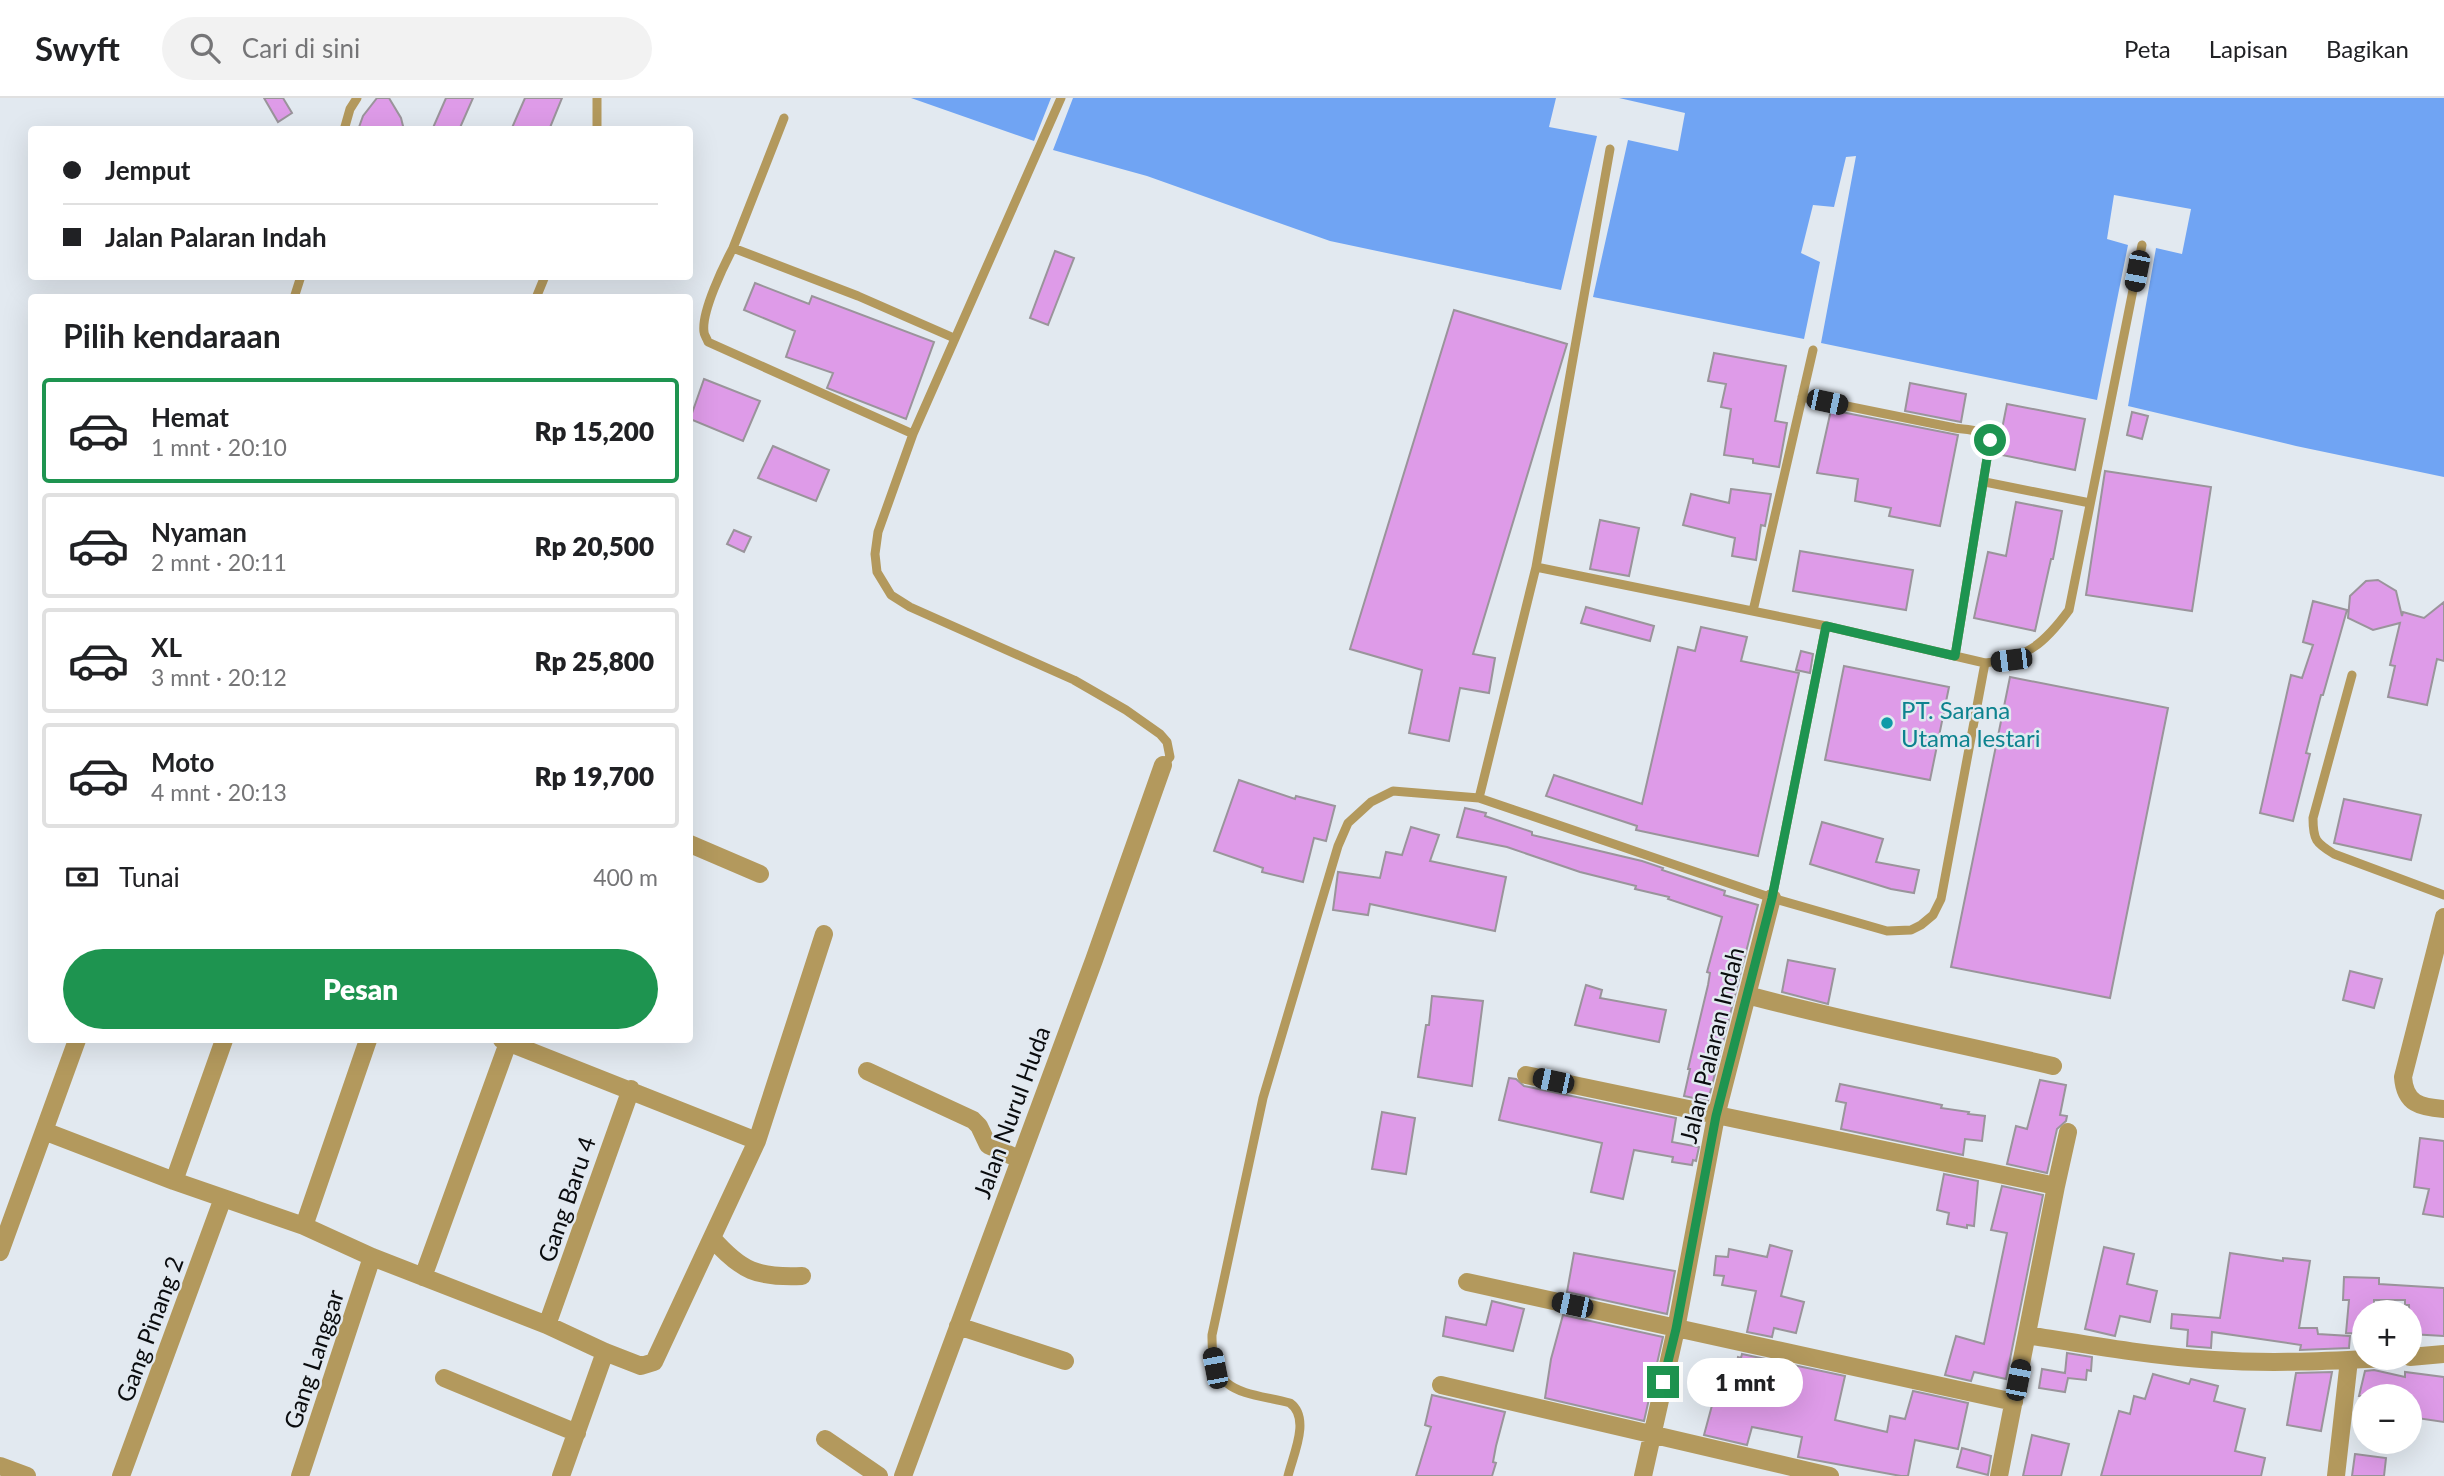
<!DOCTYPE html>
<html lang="id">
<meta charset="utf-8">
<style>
body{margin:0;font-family:Lato,sans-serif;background:#f2f2f2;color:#202124;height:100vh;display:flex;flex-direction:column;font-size:26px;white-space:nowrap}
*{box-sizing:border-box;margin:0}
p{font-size:23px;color:#757577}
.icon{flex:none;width:38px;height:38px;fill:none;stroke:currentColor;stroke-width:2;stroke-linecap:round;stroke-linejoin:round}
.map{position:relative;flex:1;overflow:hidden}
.details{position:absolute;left:28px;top:196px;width:665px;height:749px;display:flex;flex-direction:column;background:#fff;border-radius:7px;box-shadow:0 7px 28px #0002}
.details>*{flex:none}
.banner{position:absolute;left:28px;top:28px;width:665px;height:154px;border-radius:7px;box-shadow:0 7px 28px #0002;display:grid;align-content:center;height:154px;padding:0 35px;background:#fff}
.buttons{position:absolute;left:2352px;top:1202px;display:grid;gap:14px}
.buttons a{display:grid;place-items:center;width:70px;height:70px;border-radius:50%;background:#fff;box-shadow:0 7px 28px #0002;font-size:35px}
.end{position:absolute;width:32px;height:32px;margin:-16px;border:9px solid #1e9450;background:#fff;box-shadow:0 0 0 4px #fff}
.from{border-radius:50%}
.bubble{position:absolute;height:49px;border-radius:24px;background:#fff;box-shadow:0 7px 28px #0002;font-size:23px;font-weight:800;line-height:49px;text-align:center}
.car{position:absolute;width:21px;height:42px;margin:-21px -10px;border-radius:9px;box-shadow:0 0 5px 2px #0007;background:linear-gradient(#222 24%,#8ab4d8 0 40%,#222 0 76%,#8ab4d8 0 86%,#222 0)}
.banner b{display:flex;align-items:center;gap:24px;height:66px;font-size:26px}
.banner b+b{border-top:2px solid #e0e0e0}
.banner i{width:18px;height:18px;background:#202124}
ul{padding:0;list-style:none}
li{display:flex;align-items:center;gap:21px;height:105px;margin:0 14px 10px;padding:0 21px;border:4px solid #e0e0e0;border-radius:7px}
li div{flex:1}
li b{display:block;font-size:26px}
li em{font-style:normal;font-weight:800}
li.selected{border-color:#1e9450}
li>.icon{width:63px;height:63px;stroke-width:1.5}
h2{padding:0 35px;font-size:32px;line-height:84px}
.pay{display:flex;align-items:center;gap:18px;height:77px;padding:0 35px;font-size:26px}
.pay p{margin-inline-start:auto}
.button{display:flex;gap:14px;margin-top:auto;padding:14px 35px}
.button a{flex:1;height:80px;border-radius:42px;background:#1e9450;color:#fff;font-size:28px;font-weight:800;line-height:80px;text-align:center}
header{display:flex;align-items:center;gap:42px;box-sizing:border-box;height:98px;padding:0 35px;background:#fff;border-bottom:2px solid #e0e0e0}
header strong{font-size:33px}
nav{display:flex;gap:38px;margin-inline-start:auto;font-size:24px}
.search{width:490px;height:63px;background:#f2f2f2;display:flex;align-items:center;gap:18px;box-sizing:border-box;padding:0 24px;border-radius:38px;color:#757577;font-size:26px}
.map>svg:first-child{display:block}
.water{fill:#70a4f3}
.building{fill:#de9be8;stroke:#9a949b;stroke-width:2}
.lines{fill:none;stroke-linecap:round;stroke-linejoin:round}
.service{stroke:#b3995d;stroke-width:9}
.minor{stroke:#b3995d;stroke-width:18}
.route{stroke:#1e9450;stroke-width:9}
.culture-dot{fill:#0f9aa8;stroke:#e2e9f0;stroke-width:2.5}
.labels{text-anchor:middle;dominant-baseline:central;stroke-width:5;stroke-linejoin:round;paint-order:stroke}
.culture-label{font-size:24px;fill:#0d838f;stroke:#e2e9f0;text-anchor:start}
.street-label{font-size:24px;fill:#0a0c0e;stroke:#e2e9f0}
</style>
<header>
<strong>Swyft</strong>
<div class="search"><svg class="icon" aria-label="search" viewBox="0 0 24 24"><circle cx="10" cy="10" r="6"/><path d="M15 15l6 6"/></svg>Cari di sini</div>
<nav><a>Peta</a><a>Lapisan</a><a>Bagikan</a></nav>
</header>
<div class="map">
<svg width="2444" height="1378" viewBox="0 0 2444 1378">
<rect width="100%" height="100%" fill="#e2e9f0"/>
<!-- water -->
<path class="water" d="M911,0H1051L1034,43Z
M1073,0H1556L1549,29L1597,38L1561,192L1330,143L1147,78L1053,52Z
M1619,0H2444V379L2296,348L2128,308L2156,150L2182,156L2191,111L2114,97L2107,141L2128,147L2097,302L1821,245L1856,58L1846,59L1834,109L1813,107L1801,155L1820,164L1804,241L1593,199L1628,42L1678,53L1685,15Z"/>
<!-- building -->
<path class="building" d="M264,0H283L292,15L278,24Z
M377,0H389L401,20L404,32H358L363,18Z
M446,0H473L459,32H432Z
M525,0H562L549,32H511Z
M1055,153L1074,160L1048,227L1030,220Z
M755,185L809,206L812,198L934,244L906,321L827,290L833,275L786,259L795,233L744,212Z
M1454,212L1567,246L1473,556L1495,560L1489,595L1460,590L1449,643L1409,635L1422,572L1350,551Z
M1714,255L1786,268L1775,323L1787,325L1779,369L1753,365V361L1724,357L1731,311L1721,309L1726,286L1708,283Z
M704,281L760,303L743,343L690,321Z
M1910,285L1966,296L1961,324L1905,313Z
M2007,306L2085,321L2075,372L1997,356Z
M1831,312L1958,337L1940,428L1889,418L1891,410L1855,403L1858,381L1817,375Z
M2132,314L2148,318L2142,341L2127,337Z
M773,348L829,372L816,403L758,380Z
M2105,373L2211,389L2192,513L2086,497Z
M1731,391L1771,396L1765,428L1761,427L1756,462L1732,458L1735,440L1683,427L1691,396L1729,405Z
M2016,404L2062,413L2053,461H2051L2035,533L1974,520L1988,454L2006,458Z
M1600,422L1639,430L1629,478L1590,471Z
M734,432L751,439L744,454L727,446Z
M1800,453L1913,472L1906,512L1793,493Z
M2378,482L2396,493L2402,518L2403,514L2424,520L2444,504V563L2437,561L2427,607L2388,599L2395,568L2390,567L2400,525L2373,532L2348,520L2350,498L2366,483Z
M2313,503L2347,512L2323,597H2321L2306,655L2310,656L2293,723L2260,715L2291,577L2302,580L2313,547L2303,544Z
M1586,509L1654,528L1650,543L1581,525Z
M1701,529L1747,539L1741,563L1799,575L1758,758L1636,732L1637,728L1546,698L1554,677L1642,706L1678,549L1695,553Z
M1801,553L1813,556L1810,575L1796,572Z
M1844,568L1949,589L1930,682L1825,662Z
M2010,579L2168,610L2110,900L1951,869Z
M1239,682L1295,701L1296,698L1335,708L1326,743L1314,740L1303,784L1262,774L1263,770L1214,753Z
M2344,701L2421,717L2411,762L2334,745Z
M1465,710L1486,715L1485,718L1532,734V737L1642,763L1663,770L1662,772L1725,793L1724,797L1758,807L1708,1003L1684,998L1690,971H1688L1708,887L1710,875L1707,874L1722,819L1668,801L1669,799L1635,791L1636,788L1580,774L1507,749L1457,739Z
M1822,724L1883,741L1876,764L1919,772L1914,795L1891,791L1810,766Z
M1411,729L1439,737L1430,763L1506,779L1495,833L1370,806L1368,817L1333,812L1338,774L1380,780L1386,754L1402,757Z
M1788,862L1835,871L1828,906L1782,894Z
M2350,873L2382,881L2374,910L2343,902Z
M1586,887L1602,892L1600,900L1666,912L1659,944L1575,927Z
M1432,898L1483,903L1472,988L1418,979L1426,927H1429Z
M1509,980L1516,981L1524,988L1676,1020L1672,1044L1699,1049L1696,1063L1693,1062L1692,1067L1672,1064L1673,1059L1634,1052L1623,1101L1591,1094L1602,1045L1499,1022Z
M2040,982L2066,987L2060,1017L2067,1018L2066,1023L2057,1031L2047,1075L2007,1066L2016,1028L2027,1031Z
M1840,986L1942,1007L1941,1010L1969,1014L1968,1016L1985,1018L1982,1043L1965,1041L1963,1057L1841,1031L1846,1005L1836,1003Z
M1382,1014L1415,1020L1406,1076L1372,1071Z
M2420,1040L2444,1043V1119L2423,1116L2429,1091L2414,1089Z
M1944,1076L1978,1083L1974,1128L1967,1127V1130L1947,1126L1949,1115L1937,1112Z
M2002,1088L2043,1097L2006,1281L1974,1274L1971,1283L1945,1277L1956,1238L1984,1246L2007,1135L1991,1132Z
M1770,1147L1792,1153L1781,1198L1804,1204L1796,1235L1774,1230L1772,1239L1747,1234L1756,1193L1722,1187L1724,1178L1714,1177L1716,1158L1728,1159L1729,1151L1767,1159Z
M2104,1149L2134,1156L2127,1186L2157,1193L2150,1224L2120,1218L2115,1238L2085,1231Z
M1574,1155L1675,1173L1667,1216L1567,1194Z
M2230,1155L2283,1163V1160L2310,1163L2299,1230H2317L2318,1236L2350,1238L2349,1250L2300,1252L2301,1247L2212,1234L2211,1250L2187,1248L2188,1232L2171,1230L2172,1216L2220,1220Z
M2344,1179L2379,1180V1186L2444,1190V1238L2410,1236L2409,1207H2405V1202H2374V1213H2364V1236L2346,1235L2349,1202H2343Z
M1492,1203L1524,1211L1513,1253L1443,1238L1446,1219L1486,1227Z
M1563,1217L1663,1239L1644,1323L1545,1300L1551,1261Z
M2067,1255L2092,1259L2091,1273L2087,1272L2086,1282L2068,1280L2065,1294L2039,1290L2042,1271L2065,1275Z
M1742,1256L1845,1278L1835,1322L1887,1334L1890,1318L1905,1321L1913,1293L1968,1305L1958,1351L1915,1342L1908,1378H1901L1798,1359L1802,1339L1752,1329L1747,1347L1704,1337L1714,1300L1729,1304L1738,1259L1741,1260Z
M2374,1272L2405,1279V1274L2444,1279V1324L2410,1319V1298H2359L2365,1273Z
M2332,1274L2321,1333L2287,1327L2296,1275Z
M2153,1276L2189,1286L2191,1281L2218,1288L2214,1303L2245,1311L2235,1353L2265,1360L2261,1378H2101L2119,1313L2130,1316L2134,1298L2145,1301Z
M1432,1297L1505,1314L1496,1348L1493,1364L1496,1365L1492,1378H1416L1431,1329L1425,1327Z
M2032,1337L2069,1346L2061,1378H2023Z
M1962,1350L1991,1358L1988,1377L1957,1369Z
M2355,1356L2386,1360L2384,1378H2352Z"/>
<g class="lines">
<!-- service -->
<path class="service" d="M597,0V32
M1061,0L913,336L878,434L875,456L877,474L891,497L910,509L1074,582L1126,612L1160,636L1167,644L1170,659L1163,667
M344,32L350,11L357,0
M733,150L784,20
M294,200L301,178
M536,200L545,178
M1802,299L1955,330C1967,332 1983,331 1990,342L1955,558
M913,336L708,244C707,240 704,237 704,234C701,214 724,167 733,150L858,198L954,240
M1985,384L2090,405
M1536,469L1610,51
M1753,513L1813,252
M1985,565L1941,801L1933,817L1921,827L1911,832L1887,833L1772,800L1479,700L1536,469L1826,528L1985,565C2027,560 2044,546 2069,512L2142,147
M2352,577L2313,720C2313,742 2316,745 2334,756L2444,797
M1772,800L1826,528
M1288,1378C1293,1357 1311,1320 1290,1305C1242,1293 1211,1297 1212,1237L1263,1000L1338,748L1348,725L1371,704L1393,693L1479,700"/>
<!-- minor -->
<path class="minor" d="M690,746L760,776
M2444,819L2403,979C2405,1006 2420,1009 2444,1011
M1747,897C1848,924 1951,944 2053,968
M502,942L757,1043
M867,973L973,1022L979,1028L988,1047L1019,1061
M1526,977L2056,1088L1999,1378
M44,1033L174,1083L304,1128L372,1159L547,1227L605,1254L641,1268L654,1264L757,1043L824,836
M174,1083L224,942
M2056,1088L2068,1034
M304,1128L368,942
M712,1140C741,1173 757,1180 802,1178
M0,1154L77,942
M423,1179L509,942
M1467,1184L2014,1304
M547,1227L631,991
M958,1228L1065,1263
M2027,1237C2089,1247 2151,1258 2214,1262C2271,1266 2330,1263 2387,1260
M2410,1259L2444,1256
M444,1280L577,1335
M1441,1287L1830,1378
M825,1341L879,1378
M0,1368L27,1378
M121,1378L223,1100
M300,1378L372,1159
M561,1378L605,1254
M903,1378L1094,862L1163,667
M1643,1378L1676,1231L1716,1018L1772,800
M2336,1378L2349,1262"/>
</g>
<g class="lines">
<!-- route -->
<path class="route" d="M1663,1284L1676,1231L1716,1018L1772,800L1826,528L1955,558L1990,342"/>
</g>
<!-- markers -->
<circle class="culture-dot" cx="1887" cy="625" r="7"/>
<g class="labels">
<!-- culture labels -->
<g class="culture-label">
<text x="1901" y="611">PT. Sarana<tspan x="1901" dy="28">Utama lestari</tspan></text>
</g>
<!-- street labels -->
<g class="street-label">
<text transform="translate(1711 947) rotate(-76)">Jalan Palaran Indah</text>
<text transform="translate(1011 1014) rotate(-70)">Jalan Nurul Huda</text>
<text transform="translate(566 1101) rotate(-71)">Gang Baru 4</text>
<text transform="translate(149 1231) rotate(-70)">Gang Pinang 2</text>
<text transform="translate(313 1261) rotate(-72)">Gang Langgar</text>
</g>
</g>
</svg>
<div class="buttons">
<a>+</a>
<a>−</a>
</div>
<i class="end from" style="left:1990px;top:342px"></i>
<i class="end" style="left:1663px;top:1284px"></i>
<div class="bubble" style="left:1687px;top:1260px;width:116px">1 mnt</div>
<i class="car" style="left:2137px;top:173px;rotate:191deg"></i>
<i class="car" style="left:1827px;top:304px;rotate:102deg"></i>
<i class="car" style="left:2011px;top:562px;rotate:263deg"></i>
<i class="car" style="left:1553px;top:983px;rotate:282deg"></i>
<i class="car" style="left:1572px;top:1207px;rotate:282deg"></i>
<i class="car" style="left:1215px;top:1270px;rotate:349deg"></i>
<i class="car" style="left:2018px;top:1282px;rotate:11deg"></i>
<div class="banner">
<b><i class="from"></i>Jemput</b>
<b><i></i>Jalan Palaran Indah</b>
</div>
<section class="details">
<h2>Pilih kendaraan</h2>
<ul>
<li class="selected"><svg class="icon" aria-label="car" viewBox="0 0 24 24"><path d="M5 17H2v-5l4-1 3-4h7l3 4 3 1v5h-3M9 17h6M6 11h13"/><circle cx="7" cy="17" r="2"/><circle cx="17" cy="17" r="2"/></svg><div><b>Hemat</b><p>1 mnt · 20:10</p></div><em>Rp 15,200</em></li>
<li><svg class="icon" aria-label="car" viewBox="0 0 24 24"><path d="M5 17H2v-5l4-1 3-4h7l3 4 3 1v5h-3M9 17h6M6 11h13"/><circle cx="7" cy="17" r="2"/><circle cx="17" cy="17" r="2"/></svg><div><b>Nyaman</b><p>2 mnt · 20:11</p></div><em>Rp 20,500</em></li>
<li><svg class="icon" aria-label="car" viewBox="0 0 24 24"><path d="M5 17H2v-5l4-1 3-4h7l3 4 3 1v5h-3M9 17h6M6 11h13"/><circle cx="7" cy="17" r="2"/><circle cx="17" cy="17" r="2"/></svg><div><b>XL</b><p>3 mnt · 20:12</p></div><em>Rp 25,800</em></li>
<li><svg class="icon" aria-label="car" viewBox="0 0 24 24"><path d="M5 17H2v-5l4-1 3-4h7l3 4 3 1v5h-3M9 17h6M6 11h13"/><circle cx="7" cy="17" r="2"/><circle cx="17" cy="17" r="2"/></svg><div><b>Moto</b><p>4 mnt · 20:13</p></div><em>Rp 19,700</em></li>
</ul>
<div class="pay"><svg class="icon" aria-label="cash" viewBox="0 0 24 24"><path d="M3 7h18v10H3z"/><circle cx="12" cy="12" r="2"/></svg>Tunai<p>400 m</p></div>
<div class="button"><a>Pesan</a></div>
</section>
</div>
